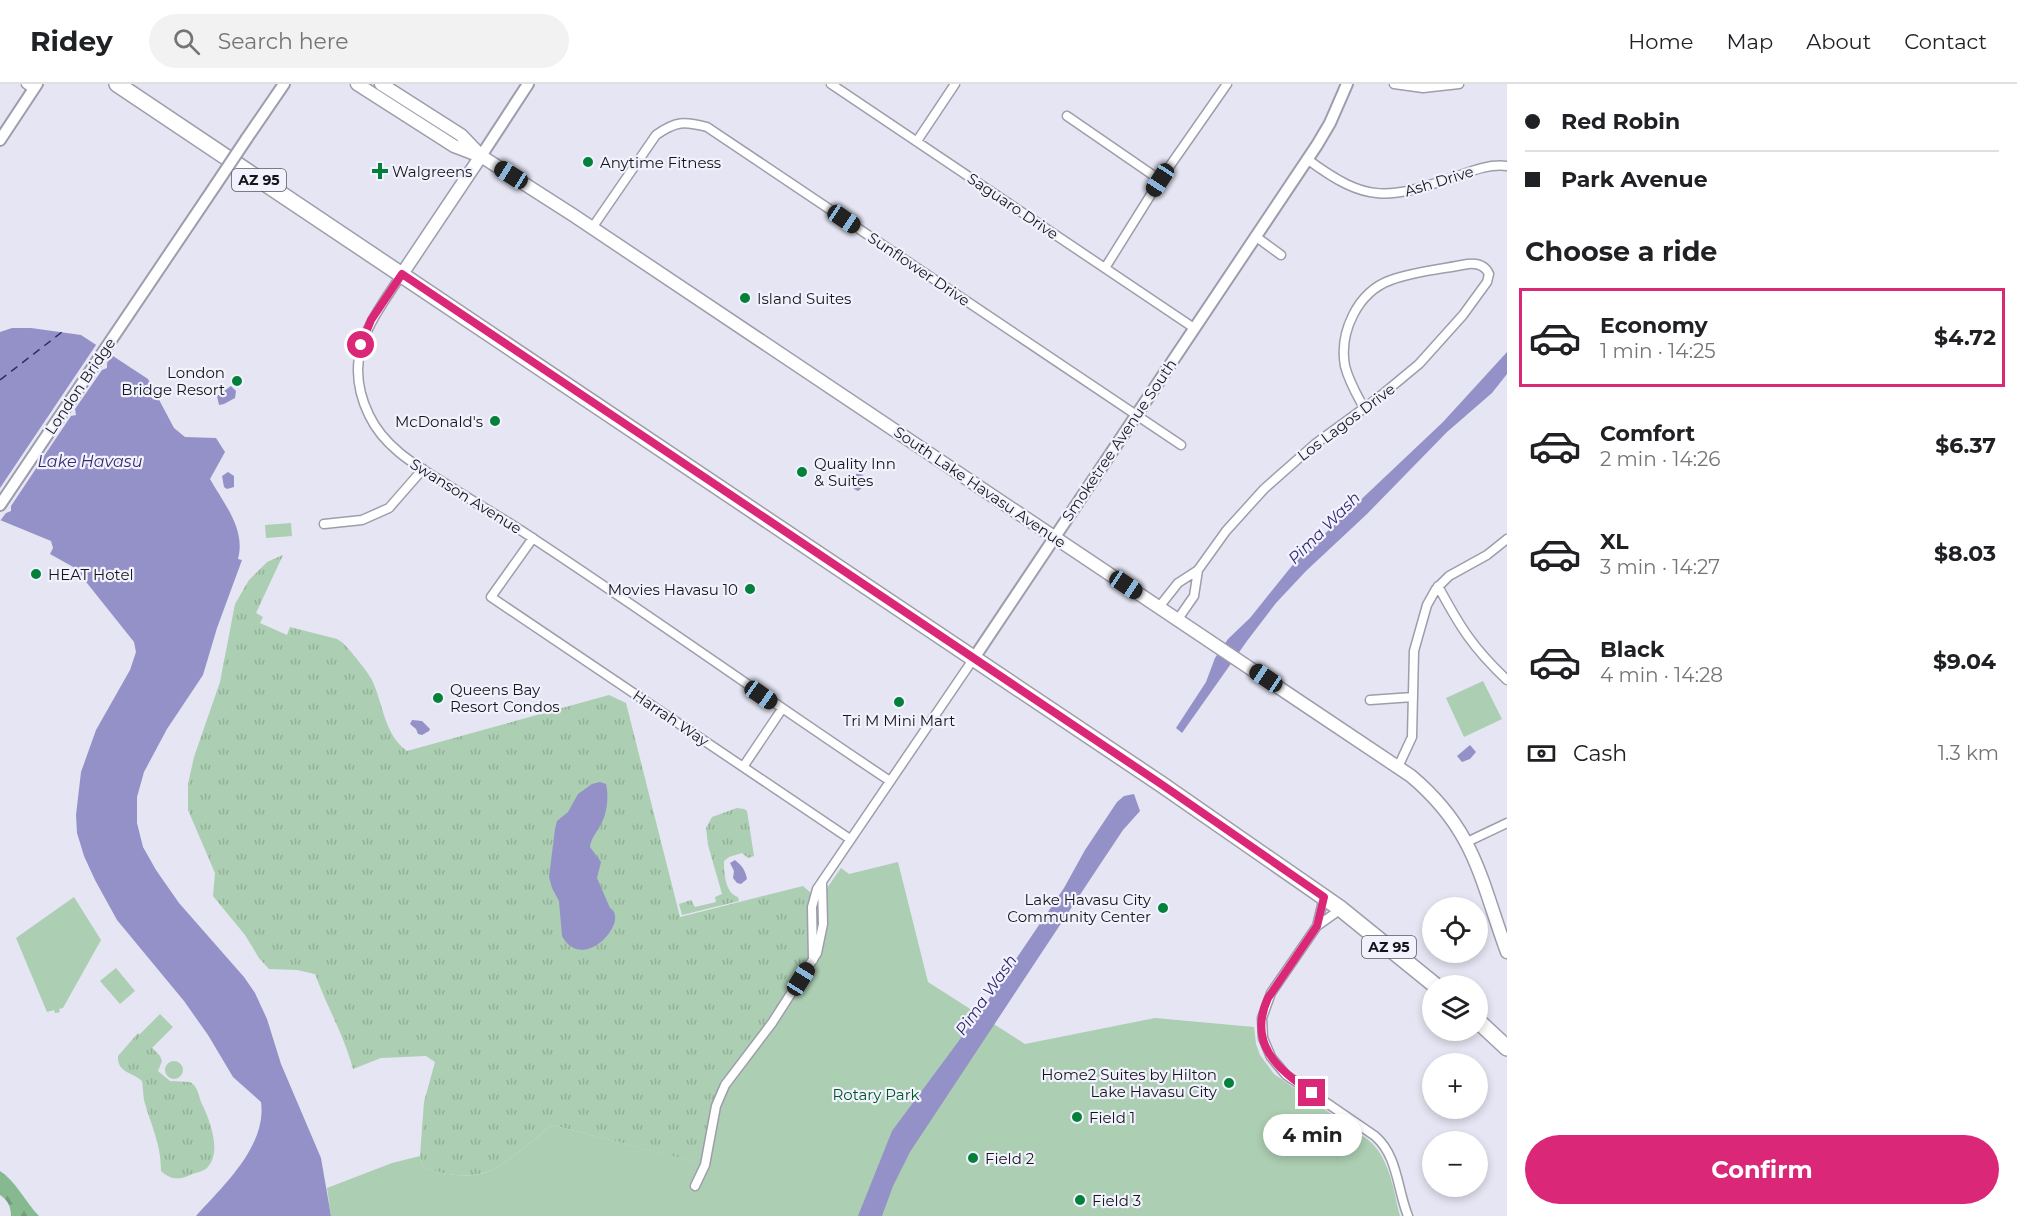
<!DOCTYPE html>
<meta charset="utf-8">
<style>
body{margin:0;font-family:Montserrat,sans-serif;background:#f2f2f2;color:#202124;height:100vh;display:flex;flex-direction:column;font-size:22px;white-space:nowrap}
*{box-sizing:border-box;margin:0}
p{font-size:20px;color:#757577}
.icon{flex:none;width:33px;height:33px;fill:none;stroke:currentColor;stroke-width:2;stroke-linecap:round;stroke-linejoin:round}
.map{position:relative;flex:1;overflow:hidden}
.panel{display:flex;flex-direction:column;background:#fff;width:510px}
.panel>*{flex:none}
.hud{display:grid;align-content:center;height:132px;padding:0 18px;background:#fff}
.buttons{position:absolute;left:1422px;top:813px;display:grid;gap:12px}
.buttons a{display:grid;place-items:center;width:66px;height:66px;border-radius:50%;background:#fff;box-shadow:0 3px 9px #0003;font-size:30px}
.end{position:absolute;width:27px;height:27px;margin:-14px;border:8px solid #db2777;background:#fff;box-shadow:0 0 0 3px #fff}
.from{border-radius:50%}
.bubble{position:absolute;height:42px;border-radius:21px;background:#fff;box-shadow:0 3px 9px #0003;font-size:20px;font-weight:700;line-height:42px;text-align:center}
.car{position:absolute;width:18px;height:36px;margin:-18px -9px;border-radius:8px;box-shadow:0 0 4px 2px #0007;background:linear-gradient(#222 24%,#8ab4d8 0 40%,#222 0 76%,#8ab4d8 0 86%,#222 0)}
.hud b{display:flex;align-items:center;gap:21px;height:57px;font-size:22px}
.hud b+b{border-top:2px solid #e0e0e0}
.hud i{width:15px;height:15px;background:#202124}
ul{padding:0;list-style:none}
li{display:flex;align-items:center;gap:18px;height:99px;margin:0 12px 9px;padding:0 6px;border:3px solid transparent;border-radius:0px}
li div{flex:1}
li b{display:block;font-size:22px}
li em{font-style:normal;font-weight:700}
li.on{border-color:#db2777}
li>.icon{width:54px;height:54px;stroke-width:1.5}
h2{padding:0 18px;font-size:27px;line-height:72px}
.pay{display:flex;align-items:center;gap:15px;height:66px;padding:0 18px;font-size:22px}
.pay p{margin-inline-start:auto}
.primary-button{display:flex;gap:12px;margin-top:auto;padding:12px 18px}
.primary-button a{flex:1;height:69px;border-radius:36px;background:#db2777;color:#fff;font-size:24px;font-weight:700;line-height:69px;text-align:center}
header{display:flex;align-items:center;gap:36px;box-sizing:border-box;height:84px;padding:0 30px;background:#fff;border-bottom:2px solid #e0e0e0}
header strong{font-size:28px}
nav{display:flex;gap:33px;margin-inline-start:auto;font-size:21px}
.search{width:420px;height:54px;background:#f2f2f2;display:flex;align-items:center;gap:15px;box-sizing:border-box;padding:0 21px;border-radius:33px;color:#757577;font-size:22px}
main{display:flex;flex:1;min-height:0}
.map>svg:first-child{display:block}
.grass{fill:url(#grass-tufts)}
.forest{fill:url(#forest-firs)}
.park{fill:#acceb2}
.water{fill:#9491c8}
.pier{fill:#e5e5f3}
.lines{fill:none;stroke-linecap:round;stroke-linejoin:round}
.ferry{stroke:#352a6d;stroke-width:1.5;stroke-dasharray:8 6;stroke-linecap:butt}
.minor-casing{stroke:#9e9dab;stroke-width:11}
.tertiary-casing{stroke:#9e9dab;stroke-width:14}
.secondary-casing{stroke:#9e9dab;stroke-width:15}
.trunk-casing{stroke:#9e9dab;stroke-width:18}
.minor{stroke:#fff;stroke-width:8}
.tertiary{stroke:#fff;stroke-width:10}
.secondary{stroke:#fff;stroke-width:12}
.trunk{stroke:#fff;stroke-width:15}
.tertiary-bridge-casing{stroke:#9e9dab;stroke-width:14;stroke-linecap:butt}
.tertiary-bridge{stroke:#fff;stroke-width:10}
.route{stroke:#db2777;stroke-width:8}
.poi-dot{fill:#03813a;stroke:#f2f2fe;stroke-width:2}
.labels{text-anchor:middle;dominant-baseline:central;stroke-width:4.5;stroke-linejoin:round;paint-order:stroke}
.shield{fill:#f2f2fe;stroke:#58585e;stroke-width:1.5}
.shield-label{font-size:14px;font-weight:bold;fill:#16161a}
.poi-label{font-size:15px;fill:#16161a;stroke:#f2f2fe;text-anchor:start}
.street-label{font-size:15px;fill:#16161a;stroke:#f2f2fe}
.park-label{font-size:15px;fill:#005824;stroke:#f2f2fe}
.water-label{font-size:16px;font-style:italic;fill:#352a6d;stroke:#f2f2fe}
</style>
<header>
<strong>Ridey</strong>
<div class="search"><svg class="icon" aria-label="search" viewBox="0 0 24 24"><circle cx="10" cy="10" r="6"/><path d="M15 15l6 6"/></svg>Search here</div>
<nav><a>Home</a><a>Map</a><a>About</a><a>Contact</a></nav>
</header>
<main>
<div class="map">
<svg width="1507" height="1132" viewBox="0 0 1507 1132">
<defs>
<pattern id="grass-tufts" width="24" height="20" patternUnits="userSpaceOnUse" patternTransform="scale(1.5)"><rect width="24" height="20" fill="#acceb2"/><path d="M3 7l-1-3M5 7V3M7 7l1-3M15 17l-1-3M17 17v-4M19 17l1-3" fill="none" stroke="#93b098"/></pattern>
<pattern id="forest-firs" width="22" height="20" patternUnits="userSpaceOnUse" patternTransform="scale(1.5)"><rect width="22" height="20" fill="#86b990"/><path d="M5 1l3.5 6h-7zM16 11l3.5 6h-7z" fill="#739e7c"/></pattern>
</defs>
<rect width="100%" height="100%" fill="#e5e5f3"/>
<!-- grass -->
<path class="grass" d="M283,471L256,529L263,533L260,539L287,551L290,543L337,555L343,559C350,566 368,588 372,596C383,619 384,651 407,667L609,611L626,619L680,833L803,802L811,809L809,869L806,881L791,906L722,1000L702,1080L552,1041C534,1055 516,1072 496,1084C476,1096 443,1092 423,1083L420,1072L424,1018L435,978L426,972L381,974L353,985C344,951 327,923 315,890L297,886L269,885L259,874L245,851L213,812L215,789L188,726V700L194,673L220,598L235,520L249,496L267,478Z
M737,724L744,725L747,727L754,772L748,774L742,769L729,773L724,777C724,789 725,809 738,813L739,817L682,831L679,820L691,816L695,823L716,818L715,813L722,810L708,761L706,744L712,733Z
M138,949L160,972L162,977L158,987L170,997L190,998L194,1001C198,1006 199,1012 201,1018C209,1034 223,1068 207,1084C203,1088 196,1088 190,1091C180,1096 170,1096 161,1087C161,1059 151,1042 144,1016C143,1010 143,1003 142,997C132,988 117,989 118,972Z"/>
<!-- forest -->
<path class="forest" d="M0,1087C17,1098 25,1118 39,1132H11C11,1123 8,1116 0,1111Z"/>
<!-- park -->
<path class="park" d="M291,439L292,452L266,454L265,441Z
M1483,597L1502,635L1464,653L1446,614Z
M898,778L928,898L1025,960L1155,934L1254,943L1256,960L1260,971L1274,990L1367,1055C1390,1073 1393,1105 1400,1132H331L327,1104L392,1079L420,1072L423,1083C443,1092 477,1096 496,1084C516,1072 534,1055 552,1041L707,1081L719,1023L727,1003L813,881L825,807L841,784L849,790Z
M74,813L101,856L63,924L59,925L60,928L55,929L54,926L47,928L16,854Z
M116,884L135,907L120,920L100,897Z
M160,930L173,943L152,964L139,951Z
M165 986a9 9 0 1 1 18 0a9 9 0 1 1-18 0Z"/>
<!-- water -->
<path class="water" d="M12,244H31L81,251L148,295L174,344L185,353L216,354L225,368L210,395C224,420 246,445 238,475L242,476L217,544L203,591L167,645L144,688L137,713V739L143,763L156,786L179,819L244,893L255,909L267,935L281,980L321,1074L331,1132H196C223,1102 267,1062 261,1018L233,993L208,951L184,917L117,836L95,796L84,772L77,749L76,731L81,688L96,646L130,586L136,568L134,558L75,484L50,470L53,464L51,457L0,436V248Z
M1507,268V290L1492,309L1447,348L1367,430L1306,487L1276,519L1247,557L1182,649L1176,644L1206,598L1215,574L1228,555L1250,534L1295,478L1443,338Z
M231,302L236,307L235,314L224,320L219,321L217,312Z
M228,388L234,392V403L227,405L224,403L222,392Z
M861,389L865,394L858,396L862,404L858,407L854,405L852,396L856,390Z
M412,636L422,637L430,645L429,647L422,651L418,650L416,645L410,640Z
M1470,661L1476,668L1470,675L1462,678L1457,672Z
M600,698L606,700C609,712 607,730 601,740C597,748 591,754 590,763L601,778L597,794L610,824C631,836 583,891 562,852L559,817L552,804L549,793L555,745L557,737L568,728L578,710L592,700Z
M1134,710L1140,727L1123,746L1097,785L910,1068L893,1102L882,1132H858L892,1047L978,931L1064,804L1085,766L1117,718L1124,712Z
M735,776C742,782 745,785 747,795L741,800L737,799L733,794L734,787L730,779Z"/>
<!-- pier -->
<path class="pier" d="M98,258L114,268L107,279V284L102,286L75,325L76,331L71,332L42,375V381L37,383L11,422V427L6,429L0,437V404Z"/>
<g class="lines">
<!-- ferry -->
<path class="ferry" d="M0,296L62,248"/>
<defs>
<path id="minor" d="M26,0L33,5
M831,0L1194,244
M1394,0L1423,4L1459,0
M1067,32L1160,96
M917,57L955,0
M1307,75C1369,121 1387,115 1458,92C1474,86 1489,80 1507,82
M592,144L656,51C676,37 684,37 707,43L1181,361
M1255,152L1281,171
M1105,184L1160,96L1227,0
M402,190C371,237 341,273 369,331C385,365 419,383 449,402C477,420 506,436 534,455C654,534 771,618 890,697
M324,440L362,436L389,424L423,385
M533,454L491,513L850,755
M1438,502C1460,543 1473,564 1507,596
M1159,523L1178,499L1198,486L1226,447L1264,405L1315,360L1378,314L1419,280L1463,231L1487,198L1489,190C1485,181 1477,179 1468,180C1443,185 1415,187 1391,196C1357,208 1339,249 1345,282C1349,298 1357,311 1364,324
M1178,535L1194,512L1198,486
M1370,616L1413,613
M743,683L782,625
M1398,683L1412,653L1414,567L1427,521L1436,505L1449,492L1487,471L1507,455
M1467,758L1507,739
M1341,825L1317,842L1271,909L1262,934L1263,954L1271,973L1286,991L1375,1052C1398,1072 1397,1105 1408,1132
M1317,842L1324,813
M813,876L812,823L817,805L974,574
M695,1102L705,1081L716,1022L725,1001L772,939L817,869L823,840L822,798"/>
<path id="tertiary" d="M247,54L284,0
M0,56L37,0
M481,72L528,0
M0,421L215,102
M974,574L1317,61L1330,39L1347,0"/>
<path id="secondary" d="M357,0L454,62L480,72
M381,0L461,51L481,72L573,131L1411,692C1475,746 1480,794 1507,868
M402,190L481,72"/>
<path id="trunk" d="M117,0L1161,700L1341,825L1436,902
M1478,937L1507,964"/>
</defs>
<!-- minor casing -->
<use href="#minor" class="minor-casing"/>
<!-- tertiary casing -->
<use href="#tertiary" class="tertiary-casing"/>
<!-- secondary casing -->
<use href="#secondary" class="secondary-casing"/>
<!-- trunk casing -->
<use href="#trunk" class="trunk-casing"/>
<!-- minor -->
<use href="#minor" class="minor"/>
<!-- tertiary -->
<use href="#tertiary" class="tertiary"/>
<!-- secondary -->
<use href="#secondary" class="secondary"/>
<!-- trunk -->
<use href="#trunk" class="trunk"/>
<defs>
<path id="tertiary-bridge" d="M215,102L247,54"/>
</defs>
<!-- tertiary-bridge casing -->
<use href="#tertiary-bridge" class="tertiary-bridge-casing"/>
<!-- tertiary-bridge -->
<use href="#tertiary-bridge" class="tertiary-bridge"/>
</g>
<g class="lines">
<!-- route -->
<path class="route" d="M361,261L371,236L402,190L1161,700L1324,813L1317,842L1268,914C1247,960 1278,985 1312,1009"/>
</g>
<!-- markers -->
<g class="poi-dot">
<circle cx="588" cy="78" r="6"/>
<path d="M377 78h6v6h6v6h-6v6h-6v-6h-6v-6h6z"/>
<circle cx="745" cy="214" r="6"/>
<circle cx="237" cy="297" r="6"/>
<circle cx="495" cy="337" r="6"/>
<circle cx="802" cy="388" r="6"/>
<circle cx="36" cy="490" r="6"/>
<circle cx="750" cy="505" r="6"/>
<circle cx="438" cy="614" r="6"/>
<circle cx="899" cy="618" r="6"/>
<circle cx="1163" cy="824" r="6"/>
<circle cx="1229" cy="999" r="6"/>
<circle cx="1077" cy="1033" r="6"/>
<circle cx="973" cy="1074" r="6"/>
<circle cx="1080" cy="1116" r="6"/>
</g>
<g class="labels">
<!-- shield labels -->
<g class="shield">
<rect x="232" y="85" width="54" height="22" rx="4.5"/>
<rect x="1362" y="852" width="54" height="22" rx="4.5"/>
</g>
<g class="shield-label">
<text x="259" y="96">AZ 95</text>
<text x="1389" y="863">AZ 95</text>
</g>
<!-- poi labels -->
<g class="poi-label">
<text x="600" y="78">Anytime Fitness</text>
<text x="392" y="87">Walgreens</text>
<text x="757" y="214">Island Suites</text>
<text x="225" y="288" text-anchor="end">London<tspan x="225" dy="17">Bridge Resort</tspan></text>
<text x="483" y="337" text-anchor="end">McDonald's</text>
<text x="814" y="379">Quality Inn<tspan x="814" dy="17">&amp; Suites</tspan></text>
<text x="48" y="490">HEAT Hotel</text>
<text x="738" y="505" text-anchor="end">Movies Havasu 10</text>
<text x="450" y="605">Queens Bay<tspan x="450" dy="17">Resort Condos</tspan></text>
<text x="899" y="636" text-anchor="middle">Tri M Mini Mart</text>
<text x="1151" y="815" text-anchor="end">Lake Havasu City<tspan x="1151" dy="17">Community Center</tspan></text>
<text x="1217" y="990" text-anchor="end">Home2 Suites by Hilton<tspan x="1217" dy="17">Lake Havasu City</tspan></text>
<text x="1089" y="1033">Field 1</text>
<text x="985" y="1074">Field 2</text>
<text x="1092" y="1116">Field 3</text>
</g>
<!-- street labels -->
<g class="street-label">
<text transform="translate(1439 97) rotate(-17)">Ash Drive</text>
<text transform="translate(1013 122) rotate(34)">Saguaro Drive</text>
<text transform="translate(919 185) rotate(34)">Sunflower Drive</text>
<text transform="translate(80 302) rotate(-56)">London Bridge</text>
<text transform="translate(1346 338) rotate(-37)">Los Lagos Drive</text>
<text transform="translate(1119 356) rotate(-56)">Smoketree Avenue South</text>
<text transform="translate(980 403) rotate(34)">South Lake Havasu Avenue</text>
<text transform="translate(466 412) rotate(32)">Swanson Avenue</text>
<text transform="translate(671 634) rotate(34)">Harrah Way</text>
</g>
<!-- park labels -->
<g class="park-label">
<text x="876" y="1010">Rotary Park</text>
</g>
<!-- water labels -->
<g class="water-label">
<text x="90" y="377">Lake Havasu</text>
<text transform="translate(1324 444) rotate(-45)">Pima Wash</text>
<text transform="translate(986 911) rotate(-55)">Pima Wash</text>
</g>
</g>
</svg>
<div class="buttons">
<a><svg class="icon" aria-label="locate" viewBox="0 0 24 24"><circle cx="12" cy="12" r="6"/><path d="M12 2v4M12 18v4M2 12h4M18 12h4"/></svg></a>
<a><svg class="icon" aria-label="layers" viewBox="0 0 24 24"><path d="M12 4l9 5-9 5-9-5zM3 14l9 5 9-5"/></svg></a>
<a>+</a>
<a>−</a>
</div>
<i class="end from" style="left:361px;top:261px"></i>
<i class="end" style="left:1312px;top:1009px"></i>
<div class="bubble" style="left:1263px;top:1030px;width:99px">4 min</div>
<i class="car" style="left:511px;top:91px;rotate:302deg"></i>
<i class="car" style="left:1160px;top:96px;rotate:213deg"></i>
<i class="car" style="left:844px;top:135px;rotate:124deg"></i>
<i class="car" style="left:1126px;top:501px;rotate:124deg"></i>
<i class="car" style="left:1266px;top:594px;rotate:304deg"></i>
<i class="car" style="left:761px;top:611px;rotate:125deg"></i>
<i class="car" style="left:801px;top:895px;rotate:32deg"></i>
</div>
<section class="panel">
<div class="hud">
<b><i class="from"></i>Red Robin</b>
<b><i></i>Park Avenue</b>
</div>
<h2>Choose a ride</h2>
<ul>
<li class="on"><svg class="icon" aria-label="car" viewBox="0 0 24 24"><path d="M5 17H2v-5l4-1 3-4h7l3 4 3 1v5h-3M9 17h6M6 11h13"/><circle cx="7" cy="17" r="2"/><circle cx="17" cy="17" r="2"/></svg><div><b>Economy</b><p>1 min · 14:25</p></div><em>$4.72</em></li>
<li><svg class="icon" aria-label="car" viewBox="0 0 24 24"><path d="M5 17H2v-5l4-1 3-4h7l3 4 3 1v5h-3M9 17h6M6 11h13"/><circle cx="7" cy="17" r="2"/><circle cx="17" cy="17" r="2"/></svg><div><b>Comfort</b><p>2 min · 14:26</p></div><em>$6.37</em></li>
<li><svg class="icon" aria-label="car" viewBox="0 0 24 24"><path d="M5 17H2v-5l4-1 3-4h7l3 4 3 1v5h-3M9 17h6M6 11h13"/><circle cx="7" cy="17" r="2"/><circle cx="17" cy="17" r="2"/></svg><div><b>XL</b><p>3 min · 14:27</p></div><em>$8.03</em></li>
<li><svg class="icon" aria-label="car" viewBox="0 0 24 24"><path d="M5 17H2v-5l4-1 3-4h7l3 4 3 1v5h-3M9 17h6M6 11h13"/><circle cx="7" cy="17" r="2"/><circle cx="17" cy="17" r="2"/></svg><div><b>Black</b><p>4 min · 14:28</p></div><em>$9.04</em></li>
</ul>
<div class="pay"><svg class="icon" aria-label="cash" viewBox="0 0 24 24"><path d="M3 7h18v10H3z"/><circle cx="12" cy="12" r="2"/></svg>Cash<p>1.3 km</p></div>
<div class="primary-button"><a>Confirm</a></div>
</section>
</main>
